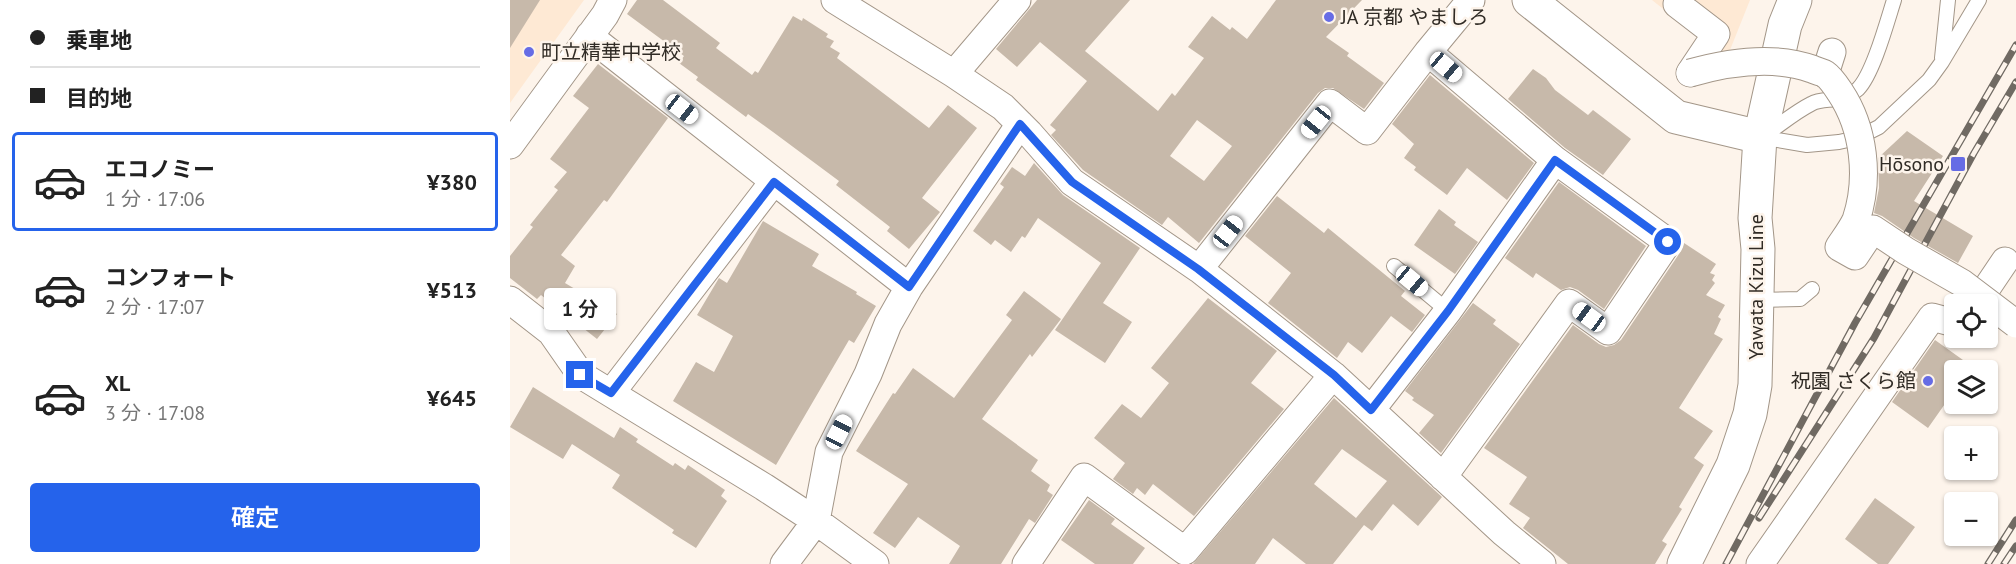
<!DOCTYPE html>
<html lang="ja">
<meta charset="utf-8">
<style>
body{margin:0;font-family:"PT Sans","Noto Sans JP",sans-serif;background:#f6f6f6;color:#222;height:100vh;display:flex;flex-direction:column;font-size:22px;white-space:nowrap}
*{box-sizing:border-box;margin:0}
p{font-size:20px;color:#767676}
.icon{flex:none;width:33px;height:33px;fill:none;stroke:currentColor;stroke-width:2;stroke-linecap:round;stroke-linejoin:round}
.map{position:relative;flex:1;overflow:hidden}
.panel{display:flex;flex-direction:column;background:#fff;width:510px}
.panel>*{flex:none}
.guide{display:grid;align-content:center;height:132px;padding:0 30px;background:#fff}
.tools{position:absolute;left:1434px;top:294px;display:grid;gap:12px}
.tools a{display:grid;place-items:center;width:54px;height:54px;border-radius:6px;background:#fff;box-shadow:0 2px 4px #0004;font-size:30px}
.end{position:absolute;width:27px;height:27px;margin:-14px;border:8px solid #2563eb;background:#fff;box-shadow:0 0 0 3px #fff}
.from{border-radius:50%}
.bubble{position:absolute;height:42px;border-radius:6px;background:#fff;box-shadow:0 2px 4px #0004;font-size:20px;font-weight:600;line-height:42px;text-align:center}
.car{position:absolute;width:18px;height:36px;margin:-18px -9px;border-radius:8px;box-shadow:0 0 4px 2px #0007;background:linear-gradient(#fff 24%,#345 0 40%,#fff 0 76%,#345 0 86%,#fff 0)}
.guide b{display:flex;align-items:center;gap:21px;height:57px;font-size:22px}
.guide b+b{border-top:2px solid #e0e0e0}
.guide i{width:15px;height:15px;background:#222}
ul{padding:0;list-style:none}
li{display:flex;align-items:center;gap:18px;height:99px;margin:0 12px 9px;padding:0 18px;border:3px solid transparent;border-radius:6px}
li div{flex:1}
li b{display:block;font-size:22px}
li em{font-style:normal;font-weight:600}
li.current{border-color:#2563eb}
li>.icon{width:54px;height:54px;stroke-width:1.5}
.action{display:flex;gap:12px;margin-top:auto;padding:12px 30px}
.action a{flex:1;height:69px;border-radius:6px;background:#2563eb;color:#fff;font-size:24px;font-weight:600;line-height:69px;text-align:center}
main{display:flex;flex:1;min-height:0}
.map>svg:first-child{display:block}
.built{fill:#fee9d4}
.building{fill:#c7b9aa;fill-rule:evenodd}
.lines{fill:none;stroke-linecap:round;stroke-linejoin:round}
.lane-casing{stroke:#a39688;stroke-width:16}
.street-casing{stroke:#a39688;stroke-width:29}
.secondary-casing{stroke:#a39688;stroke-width:35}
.primary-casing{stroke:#a39688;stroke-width:35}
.lane{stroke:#fff;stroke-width:14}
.street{stroke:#fff;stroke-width:27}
.secondary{stroke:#fff;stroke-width:33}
.primary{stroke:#fff;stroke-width:33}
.rail-casing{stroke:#706a63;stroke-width:7}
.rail{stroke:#fdf4eb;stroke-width:4.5;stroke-dasharray:14;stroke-linecap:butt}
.street-bridge-casing{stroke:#a39688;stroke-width:29;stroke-linecap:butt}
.street-bridge{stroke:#fff;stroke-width:27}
.route{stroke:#2563eb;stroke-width:8}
.poi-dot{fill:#666ce5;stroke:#fdf4eb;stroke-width:2}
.labels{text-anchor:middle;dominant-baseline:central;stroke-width:5;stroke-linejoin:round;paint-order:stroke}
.poi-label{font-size:20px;fill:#302b25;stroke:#fdf4eb;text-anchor:start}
.street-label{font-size:20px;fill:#302b25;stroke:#fdf4eb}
</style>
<main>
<section class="panel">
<div class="guide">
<b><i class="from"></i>乗車地</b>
<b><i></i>目的地</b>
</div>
<ul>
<li class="current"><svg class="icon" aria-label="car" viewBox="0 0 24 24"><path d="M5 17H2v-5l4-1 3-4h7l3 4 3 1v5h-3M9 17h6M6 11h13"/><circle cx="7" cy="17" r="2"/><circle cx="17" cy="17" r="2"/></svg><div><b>エコノミー</b><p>1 分 · 17:06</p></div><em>¥380</em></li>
<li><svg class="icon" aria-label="car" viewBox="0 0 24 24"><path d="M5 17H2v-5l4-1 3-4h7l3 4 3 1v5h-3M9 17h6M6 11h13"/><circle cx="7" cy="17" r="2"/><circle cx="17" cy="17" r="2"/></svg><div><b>コンフォート</b><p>2 分 · 17:07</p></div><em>¥513</em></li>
<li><svg class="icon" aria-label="car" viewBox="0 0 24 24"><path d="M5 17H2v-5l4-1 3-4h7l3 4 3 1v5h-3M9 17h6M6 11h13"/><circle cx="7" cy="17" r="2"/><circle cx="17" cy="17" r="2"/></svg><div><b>XL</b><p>3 分 · 17:08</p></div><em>¥645</em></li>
</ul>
<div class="action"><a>確定</a></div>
</section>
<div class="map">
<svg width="1506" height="564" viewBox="0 0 1506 564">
<rect width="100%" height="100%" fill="#fdf4eb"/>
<!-- built -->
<path class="built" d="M0,0H74L0,103Z
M1142,0H1240L1220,50L1214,58Z"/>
<!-- building -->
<path class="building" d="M0,0H30L0,48Z
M127,0H153L210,43L206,48L242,75L245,71L248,73L283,16L292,21L293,18L318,34L316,37L324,41L320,47L330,53L327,58L419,128L438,105L467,128L412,198L430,212L399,249L377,231L380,227L326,185L329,181L263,132L238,114L236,117L186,80L188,77L169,63L174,56L117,14Z
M527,0H620L575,51L648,111L662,93L665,96L694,58L678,47L702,16L720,30L722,27L737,39L766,0H852L816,37L839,53L837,56L874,83L854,109L823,88H815L808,93L689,243L658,217L652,225L573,170L541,135L546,130L540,125L577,81L530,42L507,67L486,49ZM687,120L722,146L694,181L660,156Z
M88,64L158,118L97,202L94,200L51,255L65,266L55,283L107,314L87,339L31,295L27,299L0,278V256L23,227L20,225L48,190L44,187L57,172L40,159L79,108L63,96Z
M1023,69L1036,78L1045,90L1078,115L1083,110L1121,139L1093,175L1055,148L998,99Z
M920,75L1024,163L997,200L957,168L937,195L904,170L906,167L894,158L904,144L882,124Z
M1397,131L1433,156L1404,201L1463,236L1448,263L1404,238L1372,216L1364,213L1369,188L1368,158Z
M524,163L553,195L630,248L593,303L622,322L595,363L545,330L591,263L528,218L515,238L512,236L501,252L485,240L481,245L463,231L494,187L490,184L502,167L515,176Z
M1049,182L1136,246L1094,309L1068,290L1060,287L1051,290L1026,273L1023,278L995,258Z
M767,196L814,233L818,228L895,291L891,296L915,315L902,332L881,316L852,353L838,342L827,358L758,303L781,273L735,236Z
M929,209L946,222L944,225L968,242L945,274L904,245Z
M253,221L309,254L302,266L347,292L346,294L366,306L344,343L339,340L266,465L163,401L186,362L204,372L223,336L187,315L209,278L217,283Z
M1174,243L1206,264L1200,273L1205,275L1202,280L1205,283L1196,295L1215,305L1208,317L1211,319L1204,334L1213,339L1169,408L1203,431L1184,458L1194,465L1169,507L1172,509L1152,541L1157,544L1145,564H1058L1013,528L1020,518L999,504L1017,477L974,448L1063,325L1089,344L1096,347L1104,345L1111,340L1171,251Z
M514,291L551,319L522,357L520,354L472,419L528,460L521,471L540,485L537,491L543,495L525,523L519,519L491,564H439L450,546L408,517L385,548L363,533L398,484L346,451L383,393L385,394L403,368L444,398L502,320L496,315Z
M698,298L767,351L741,383L774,409L684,516L643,484L635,495L627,488L623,494L603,479L615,463L584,438L612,404L631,418L659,383L641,368Z
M963,303L986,320L983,324L1010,344L931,453L909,433L924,415L902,400L904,398L895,391Z
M1425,340L1467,370H1444V391L1418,428L1382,402Z
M23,387L104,438L110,427L128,439L126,442L163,466L165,463L175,470L178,465L215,490L211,496L217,501L186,548L162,533L164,530L102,488L110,475L62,444L53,459L0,427Z
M824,398L932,497L908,526L883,504L862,531L854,525L823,564H796L763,538L745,564H683ZM832,449L877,481L846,518L804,484Z
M1365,498L1405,527L1378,564H1368L1335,539Z
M579,500L605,519L601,524L635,548L623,564H585L551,540Z"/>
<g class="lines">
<defs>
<path id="lane" d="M1432,58L1438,0
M1255,135C1270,125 1285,112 1301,104C1315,96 1330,105 1348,89C1363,74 1377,22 1384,0
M1250,137L1297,145L1329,142L1347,138L1369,127L1419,80L1432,62L1469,0
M884,266L938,311
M1247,300L1290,299L1302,289"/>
<path id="street" d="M325,0L444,74L493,107L519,133L562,182L689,269L823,375L994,533L1032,564
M1171,0L1167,4L1206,34L1180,73
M79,36L399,287
M918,52L1045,160L1158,242L1098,331L1059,303L933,477
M444,74L507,0
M1315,74L1322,52
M0,145L95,15L103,0
M689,269L820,103L857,131L918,52L961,0
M0,300L41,332L71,375L254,487L306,521L365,564
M1466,304L1495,261
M101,393L264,181
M861,410L938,311L1045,160
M274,564L306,521L319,452L358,374L378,324L399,287L510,124
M516,564L574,477L675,551L823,375
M1250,564L1422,317L1444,323"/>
<path id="secondary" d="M1019,0L1166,117L1250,137"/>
<path id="primary" d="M1174,564L1223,465L1240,414L1245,385L1248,249L1245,218L1250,137L1275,25L1285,0"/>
</defs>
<!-- lane casing -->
<use href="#lane" class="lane-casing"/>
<!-- street casing -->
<use href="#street" class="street-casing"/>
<!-- secondary casing -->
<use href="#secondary" class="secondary-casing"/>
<!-- primary casing -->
<use href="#primary" class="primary-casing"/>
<!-- lane -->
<use href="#lane" class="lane"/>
<!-- street -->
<use href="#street" class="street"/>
<!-- secondary -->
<use href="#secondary" class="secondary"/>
<!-- primary -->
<use href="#primary" class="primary"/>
<defs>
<path id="rail" d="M1249,518L1364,338L1464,153L1506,82
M1216,564L1345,323L1506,45
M1478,564L1506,520
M1494,564L1506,546"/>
</defs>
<!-- rail casing -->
<use href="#rail" class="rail-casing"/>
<!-- rail -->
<use href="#rail" class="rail"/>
<defs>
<path id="street-bridge" d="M1180,73C1219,62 1263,55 1302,69C1306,71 1312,72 1315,74C1321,78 1326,86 1330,92C1354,128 1360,178 1346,220C1342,229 1335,238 1329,247L1345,256L1363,229L1396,251L1452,283L1506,324"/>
</defs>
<!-- street-bridge casing -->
<use href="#street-bridge" class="street-bridge-casing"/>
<!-- street-bridge -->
<use href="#street-bridge" class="street-bridge"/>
</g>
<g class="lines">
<!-- route -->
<path class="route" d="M70,375L101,393L264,182L399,287L510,124L562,182L688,269L824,375L861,410L938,311L1045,160L1158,242"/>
</g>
<!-- markers -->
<g class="poi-dot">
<circle cx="819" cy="17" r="6"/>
<circle cx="19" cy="52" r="6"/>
<rect x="1440" y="156" width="16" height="16" rx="3"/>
<circle cx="1418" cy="381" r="6"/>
</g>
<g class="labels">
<!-- poi labels -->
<g class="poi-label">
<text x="831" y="17">JA 京都 やましろ</text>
<text x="31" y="52">町立精華中学校</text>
<text x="1434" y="164" text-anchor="end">Hōsono</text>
<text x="1406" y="381" text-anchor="end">祝園 さくら館</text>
</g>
<!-- street labels -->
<g class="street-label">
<text transform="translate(1246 287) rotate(-90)">Yawata Kizu Line</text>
</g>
</g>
</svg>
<div class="tools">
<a><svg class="icon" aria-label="locate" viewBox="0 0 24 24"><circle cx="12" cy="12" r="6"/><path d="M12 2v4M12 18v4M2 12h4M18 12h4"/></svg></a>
<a><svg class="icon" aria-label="layers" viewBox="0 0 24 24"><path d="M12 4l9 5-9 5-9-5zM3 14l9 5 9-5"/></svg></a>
<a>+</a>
<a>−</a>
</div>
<i class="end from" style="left:1158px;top:242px"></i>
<i class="end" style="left:70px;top:375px"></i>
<div class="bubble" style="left:34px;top:288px;width:72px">1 分</div>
<i class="car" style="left:936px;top:67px;rotate:130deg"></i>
<i class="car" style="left:172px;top:109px;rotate:128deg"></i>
<i class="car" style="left:806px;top:122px;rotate:219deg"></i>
<i class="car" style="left:718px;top:232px;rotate:38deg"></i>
<i class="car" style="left:902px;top:281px;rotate:130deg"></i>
<i class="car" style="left:1079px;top:317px;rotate:306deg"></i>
<i class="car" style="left:329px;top:432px;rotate:27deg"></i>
</div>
</main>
